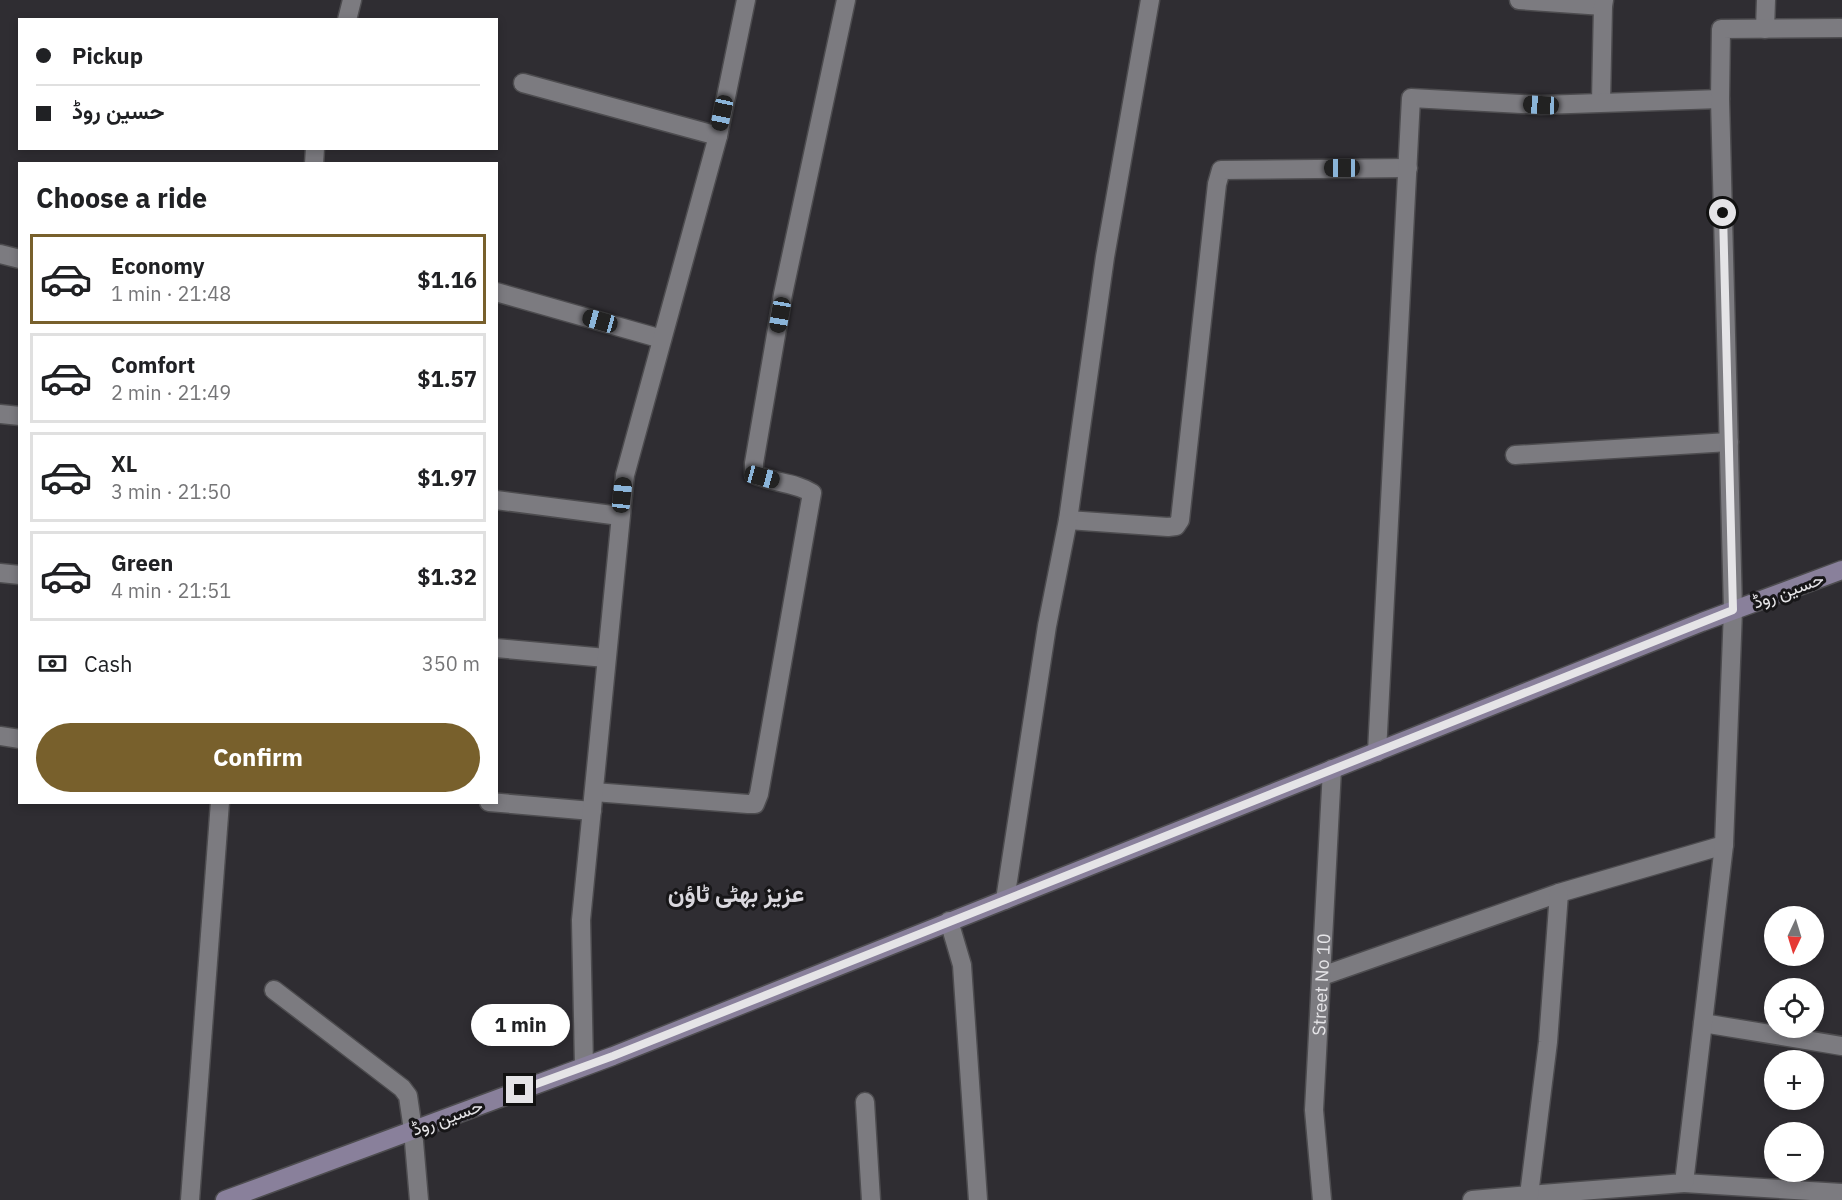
<!DOCTYPE html>
<meta charset="utf-8">
<style>
body{margin:0;font-family:"IBM Plex Sans",Vazirmatn,sans-serif;background:#f2f2f2;color:#202124;height:100vh;display:flex;flex-direction:column;font-size:22px;white-space:nowrap}
*{box-sizing:border-box;margin:0}
p{font-size:20px;color:#757577}
.icon{flex:none;width:33px;height:33px;fill:none;stroke:currentColor;stroke-width:2;stroke-linecap:round;stroke-linejoin:round}
.map{position:relative;flex:1;overflow:hidden}
.drawer{position:absolute;left:18px;top:162px;width:480px;height:642px;display:flex;flex-direction:column;background:#fff;border-radius:0px;box-shadow:0 3px 9px #0003}
.drawer>*{flex:none}
.banner{position:absolute;left:18px;top:18px;width:480px;height:132px;border-radius:0px;box-shadow:0 3px 9px #0003;display:grid;align-content:center;height:132px;padding:0 18px;background:#fff}
.needle{width:39px;rotate:184deg}
.controls{position:absolute;left:1764px;top:906px;display:grid;gap:12px}
.controls a{display:grid;place-items:center;width:60px;height:60px;border-radius:50%;background:#fff;box-shadow:0 3px 9px #0003;font-size:30px}
.end{position:absolute;width:27px;height:27px;margin:-14px;border:8px solid #e5e4e7;background:#111;box-shadow:0 0 0 3px #111}
.from{border-radius:50%}
.bubble{position:absolute;height:42px;border-radius:21px;background:#fff;box-shadow:0 3px 9px #0003;font-size:20px;font-weight:800;line-height:42px;text-align:center}
.car{position:absolute;width:18px;height:36px;margin:-18px -9px;border-radius:8px;box-shadow:0 0 4px 2px #0007;background:linear-gradient(#222 24%,#8ab4d8 0 40%,#222 0 76%,#8ab4d8 0 86%,#222 0)}
.banner b{display:flex;align-items:center;gap:21px;height:57px;font-size:22px}
.banner b+b{border-top:2px solid #e0e0e0}
.banner i{width:15px;height:15px;background:#202124}
ul{padding:0;list-style:none}
li{display:flex;align-items:center;gap:18px;height:90px;margin:0 12px 9px;padding:0 6px;border:3px solid #e0e0e0;border-radius:0px}
li div{flex:1}
li b{display:block;font-size:22px}
li em{font-style:normal;font-weight:800}
li.selected{border-color:#78602c}
li>.icon{width:54px;height:54px;stroke-width:1.5}
h2{padding:0 18px;font-size:27px;line-height:72px}
.pay{display:flex;align-items:center;gap:15px;height:66px;padding:0 18px;font-size:22px}
.pay p{margin-inline-start:auto}
.button{display:flex;gap:12px;margin-top:auto;padding:12px 18px}
.button a{flex:1;height:69px;border-radius:36px;background:#78602c;color:#fff;font-size:24px;font-weight:800;line-height:69px;text-align:center}
.map>svg:first-child{display:block}
.lines{fill:none;stroke-linecap:round;stroke-linejoin:round}
.street-casing{stroke:#4d4c4f;stroke-width:21}
.secondary-casing{stroke:#4d4c4f;stroke-width:21}
.street{stroke:#7c7b80;stroke-width:18}
.secondary{stroke:#89809b;stroke-width:18}
.route{stroke:#e5e4e7;stroke-width:8}
.labels{text-anchor:middle;dominant-baseline:central;stroke-width:6;stroke-linejoin:round;paint-order:stroke}
.street-label{font-size:18px;fill:#e5e4e7;stroke:#171618}
.district-label{font-size:24px;font-weight:bold;fill:#dad8de;stroke:#171618}
</style>
<div class="map">
<svg width="1842" height="1200" viewBox="0 0 1842 1200">
<rect width="100%" height="100%" fill="#2f2d32"/>
<g class="lines">
<defs>
<g id="street">
<path d="M1519,0L1603,6L1604,0"/>
<path d="M347,20L352,0"/>
<path d="M1765,29L1766,0"/>
<path d="M523,83L718,136"/>
<path d="M1601,102L1603,6"/>
<path d="M314,164L315,148"/>
<path d="M0,254L20,259"/>
<path d="M496,292L662,339"/>
<path d="M0,414L20,416"/>
<path d="M1515,455L1729,442"/>
<path d="M496,500L620,516"/>
<path d="M1068,520L1168,527L1176,526L1180,520L1217,184L1221,170L1408,168"/>
<path d="M0,573L20,575"/>
<path d="M496,648L606,658"/>
<path d="M0,736L20,739"/>
<path d="M1377,752L1411,98L1541,105L1720,99"/>
<path d="M594,792L748,804H755L759,794L812,493C795,482 772,483 754,474V463L783,294L846,0"/>
<path d="M489,802L592,811"/>
<path d="M1005,900L1047,626L1068,520L1105,257L1150,0"/>
<path d="M949,921L962,965L978,1200"/>
<path d="M1322,976L1559,893L1724,845"/>
<path d="M274,990L402,1088L408,1096L413,1130L419,1200"/>
<path d="M1703,1023L1842,1046"/>
<path d="M584,1066L581,920L625,475L718,136L746,0"/>
<path d="M865,1102L871,1200"/>
<path d="M1684,1183L1842,1193"/>
<path d="M1529,1195L1684,1183L1724,845L1733,610L1720,99L1721,29L1842,28"/>
<path d="M190,1200L220,802"/>
<path id="s1" d="M1322,1200L1314,1110L1332,769"/>
<path d="M1472,1200L1529,1195L1548,1042L1559,893"/>
</g>
<path id="secondary" d="M225,1200L613,1056L1702,622L1842,570"/>
</defs>
<!-- street casing -->
<use href="#street" class="street-casing"/>
<!-- secondary casing -->
<use href="#secondary" class="secondary-casing"/>
<!-- street -->
<use href="#street" class="street"/>
<!-- secondary -->
<use href="#secondary" class="secondary"/>
</g>
<g class="lines">
<!-- route -->
<path class="route" d="M520,1090L613,1056L1733,610L1723,213"/>
</g>
<g class="labels">
<!-- street labels -->
<g class="street-label">
<text transform="translate(1788 590) rotate(-20)">حسین روڈ</text>
<text stroke="none"><textPath href="#s1" startOffset="216">Street No 10</textPath></text>
<text transform="translate(447 1117) rotate(-20)">حسین روڈ</text>
</g>
<!-- district labels -->
<g class="district-label">
<text x="736" y="893">عزیز بھٹی ٹاؤن</text>
</g>
</g>
</svg>
<div class="controls">
<a><svg class="needle" viewBox="-14 -14 28 28"><path d="M0-13l5 13h-10z" fill="#e53935"/><path d="M0 13l5-13h-10z" fill="#757577"/></svg></a>
<a><svg class="icon" aria-label="locate" viewBox="0 0 24 24"><circle cx="12" cy="12" r="6"/><path d="M12 2v4M12 18v4M2 12h4M18 12h4"/></svg></a>
<a>+</a>
<a>−</a>
</div>
<i class="end from" style="left:1723px;top:213px"></i>
<i class="end" style="left:520px;top:1090px"></i>
<div class="bubble" style="left:471px;top:1004px;width:99px">1 min</div>
<i class="car" style="left:1541px;top:105px;rotate:273deg"></i>
<i class="car" style="left:722px;top:113px;rotate:192deg"></i>
<i class="car" style="left:1342px;top:168px;rotate:270deg"></i>
<i class="car" style="left:780px;top:315px;rotate:190deg"></i>
<i class="car" style="left:600px;top:321px;rotate:286deg"></i>
<i class="car" style="left:762px;top:477px;rotate:105deg"></i>
<i class="car" style="left:622px;top:495px;rotate:6deg"></i>
<div class="banner">
<b><i class="from"></i>Pickup</b>
<b><i></i>حسین روڈ</b>
</div>
<section class="drawer">
<h2>Choose a ride</h2>
<ul>
<li class="selected"><svg class="icon" aria-label="car" viewBox="0 0 24 24"><path d="M5 17H2v-5l4-1 3-4h7l3 4 3 1v5h-3M9 17h6M6 11h13"/><circle cx="7" cy="17" r="2"/><circle cx="17" cy="17" r="2"/></svg><div><b>Economy</b><p>1 min · 21:48</p></div><em>$1.16</em></li>
<li><svg class="icon" aria-label="car" viewBox="0 0 24 24"><path d="M5 17H2v-5l4-1 3-4h7l3 4 3 1v5h-3M9 17h6M6 11h13"/><circle cx="7" cy="17" r="2"/><circle cx="17" cy="17" r="2"/></svg><div><b>Comfort</b><p>2 min · 21:49</p></div><em>$1.57</em></li>
<li><svg class="icon" aria-label="car" viewBox="0 0 24 24"><path d="M5 17H2v-5l4-1 3-4h7l3 4 3 1v5h-3M9 17h6M6 11h13"/><circle cx="7" cy="17" r="2"/><circle cx="17" cy="17" r="2"/></svg><div><b>XL</b><p>3 min · 21:50</p></div><em>$1.97</em></li>
<li><svg class="icon" aria-label="car" viewBox="0 0 24 24"><path d="M5 17H2v-5l4-1 3-4h7l3 4 3 1v5h-3M9 17h6M6 11h13"/><circle cx="7" cy="17" r="2"/><circle cx="17" cy="17" r="2"/></svg><div><b>Green</b><p>4 min · 21:51</p></div><em>$1.32</em></li>
</ul>
<div class="pay"><svg class="icon" aria-label="cash" viewBox="0 0 24 24"><path d="M3 7h18v10H3z"/><circle cx="12" cy="12" r="2"/></svg>Cash<p>350 m</p></div>
<div class="button"><a>Confirm</a></div>
</section>
</div>
